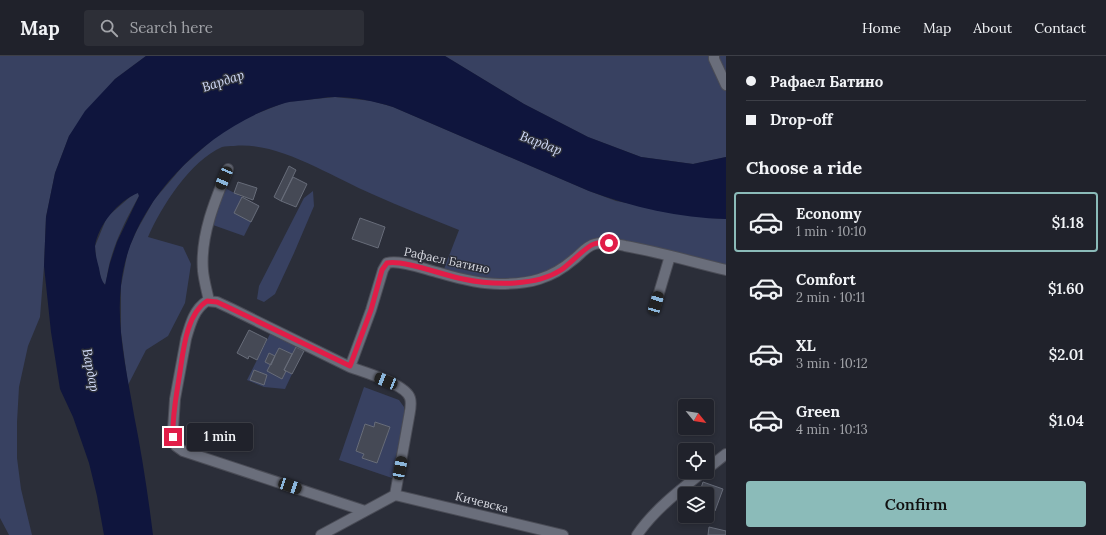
<!DOCTYPE html>
<meta charset="utf-8">
<style>
body{margin:0;font-family:Lora,serif;background:#2d2f37;color:#f1f3f6;height:100vh;display:flex;flex-direction:column;font-size:15px;white-space:nowrap}
*{box-sizing:border-box;margin:0}
p{font-size:13px;color:#a2a4a9}
.icon{flex:none;width:22px;height:22px;fill:none;stroke:currentColor;stroke-width:2;stroke-linecap:round;stroke-linejoin:round}
.map{position:relative;flex:1;overflow:hidden}
.side{display:flex;flex-direction:column;background:#20222b;width:380px}
.side>*{flex:none}
.hud{display:grid;align-content:center;height:88px;padding:0 20px;background:#20222b}
.needle{width:26px;rotate:120deg}
.buttons{position:absolute;left:678px;top:343px;display:grid;gap:8px}
.buttons a{display:grid;place-items:center;width:36px;height:36px;border-radius:4px;background:#20222b;box-shadow:0 2px 6px #0003,0 0 0 1px #3d3f47;font-size:20px}
.end{position:absolute;width:18px;height:18px;margin:-9px;border:5px solid #e11d48;background:#fff;box-shadow:0 0 0 2px #fff}
.from{border-radius:50%}
.bubble{position:absolute;height:28px;border-radius:4px;background:#20222b;box-shadow:0 2px 6px #0003,0 0 0 1px #3d3f47;font-size:13px;font-weight:600;line-height:28px;text-align:center}
.car{position:absolute;width:12px;height:24px;margin:-12px -6px;border-radius:5px;box-shadow:0 0 3px 1px #0007;background:linear-gradient(#222 24%,#8ab4d8 0 40%,#222 0 76%,#8ab4d8 0 86%,#222 0)}
.hud b{display:flex;align-items:center;gap:14px;height:38px;font-size:15px}
.hud b+b{border-top:1px solid #3d3f47}
.hud i{width:10px;height:10px;background:#f1f3f6}
ul{padding:0;list-style:none}
li{display:flex;align-items:center;gap:12px;height:60px;margin:0 8px 6px;padding:0 12px;border:2px solid transparent;border-radius:4px}
li div{flex:1}
li b{display:block;font-size:15px}
li em{font-style:normal;font-weight:600}
li.on{border-color:#8bbbb9}
li>.icon{width:36px;height:36px;stroke-width:1.5}
h2{padding:0 20px;font-size:18px;line-height:48px}
.primary-button{display:flex;gap:8px;margin-top:auto;padding:8px 20px}
.primary-button a{flex:1;height:46px;border-radius:4px;background:#8bbbb9;color:#111;font-size:16px;font-weight:600;line-height:46px;text-align:center}
header{display:flex;align-items:center;gap:24px;box-sizing:border-box;height:56px;padding:0 20px;background:#20222b;border-bottom:1px solid #3d3f47}
header strong{font-size:19px}
nav{display:flex;gap:22px;margin-inline-start:auto;font-size:14px}
.search{width:280px;height:36px;background:#2d2f37;display:flex;align-items:center;gap:10px;box-sizing:border-box;padding:0 14px;border-radius:4px;color:#a2a4a9;font-size:15px}
main{display:flex;flex:1;min-height:0}
.map>svg:first-child{display:block}
.green{fill:#384161;fill-rule:evenodd}
.water{fill:#0f153d;fill-rule:evenodd}
.building{fill:#454955;stroke:#676c79}
.lines{fill:none;stroke-linecap:round;stroke-linejoin:round}
.street-casing{stroke:#4a4c56;stroke-width:12}
.street{stroke:#6a6e7b;stroke-width:10}
.route{stroke:#e11d48;stroke-width:5}
.labels{text-anchor:middle;dominant-baseline:central;stroke-width:3;stroke-linejoin:round;paint-order:stroke}
.street-label{font-size:12px;fill:#d6d8e0;stroke:#2b2e39}
.water-label{font-size:13px;font-style:italic;fill:#d3dcfa;stroke:#2b2e39}
</style>
<header>
<strong>Map</strong>
<div class="search"><svg class="icon" aria-label="search" viewBox="0 0 24 24"><circle cx="10" cy="10" r="6"/><path d="M15 15l6 6"/></svg>Search here</div>
<nav><a>Home</a><a>Map</a><a>About</a><a>Contact</a></nav>
</header>
<main>
<div class="map">
<svg width="726" height="479" viewBox="0 0 726 479">
<rect width="100%" height="100%" fill="#2b2e39"/>
<!-- green -->
<path class="green" d="M0,0H146L115,23L69,80L55,117L46,161L44,210L40,261L28,290L19,331L17,366V402L21,433L32,479H9L0,462Z
M445,0H726V101L693,108L641,101L588,81L524,48Z
M335,41L372,45L393,51L589,135L616,145L709,162L726,163V214L600,187L576,202L526,226L442,218L459,174C430,162 401,151 372,138C332,121 278,85 234,90C230,90 225,90 222,91C190,105 161,151 148,181L183,191L191,208L185,247L168,280L146,294L128,329L121,276V230L128,194L137,174L154,144L183,110L220,77L241,64L286,46Z
M225,132L259,150L244,180L213,169Z
M313,135L314,150L294,197L275,238L264,246L257,243L259,230L304,142Z
M138,136L139,140C124,167 108,198 106,229L102,226L96,203L95,190L107,161L130,141Z
M271,276L296,291L292,298L279,292L275,300L269,297L265,306L271,309L268,315L282,323L286,315L292,318L285,333L264,331L247,324Z
M364,331L399,344L404,351V359L392,422L339,404ZM375,367L390,371L377,407L363,402L364,398L356,395L365,368L374,371Z"/>
<!-- water -->
<path class="water" d="M146,0H445L524,48L588,81L641,101L693,108L726,101V163C680,162 632,151 589,135L393,51C374,45 354,41 335,41C325,41 316,43 307,44C300,45 292,45 285,47C208,70 129,147 121,229C116,273 127,316 134,359C142,399 148,439 153,479H104L97,440L89,407L73,361L60,333L51,276L44,210L46,161L55,117L69,80L85,55L115,23ZM138,137L139,140L117,186L110,207L105,229C101,224 100,218 99,212C97,205 95,197 95,190C98,169 119,144 138,137Z"/>
<!-- building -->
<path class="building" d="M289,110L296,114L281,145L274,141Z
M293,121L307,128L296,151L281,145Z
M238,126L257,132L253,144L234,137Z
M242,141L259,150L251,166L234,157Z
M360,162L385,171L378,192L352,183Z
M249,274L267,283L257,304L249,300L248,303L237,297Z
M296,291L304,295L292,318L284,314Z
M279,292L292,298L284,314L286,315L282,323L267,315Z
M269,297L275,300L271,309L265,306Z
M254,314L267,319L264,329L250,324Z
M375,366L390,371L377,407L362,402L364,398L356,395L365,368L374,371Z
M703,426L723,433L715,455L707,453V438H699Z
M709,471L726,475V479H708Z"/>
<g class="lines">
<defs>
<path id="street" d="M714,0V3L726,29
M209,245C207,235 204,225 203,215C200,180 215,144 228,113
M656,247L670,200
M350,311L232,253L217,246L207,245C194,253 190,269 186,283L175,343L173,373L175,387L176,390L183,395L365,455
M707,413L726,398
M395,439L563,479
M321,479L395,439L409,361C410,355 412,348 410,342C406,328 364,316 350,311L371,254L383,214L387,207C400,203 426,214 440,217C460,223 480,228 500,228C529,228 551,223 573,204C580,199 586,190 595,188C605,185 616,188 625,190C659,196 693,206 726,214
M637,479C654,454 680,434 703,416"/>
</defs>
<!-- street casing -->
<use href="#street" class="street-casing"/>
<!-- street -->
<use href="#street" class="street"/>
</g>
<g class="lines">
<!-- route -->
<path class="route" d="M173,381C172,361 176,342 179,322C183,299 185,259 207,245L217,246L232,253L350,310L371,254L382,214L387,207C401,203 446,220 463,223C481,227 497,228 515,227C531,226 547,223 561,214C570,208 585,191 594,188C599,186 604,187 609,187"/>
</g>
<g class="labels">
<!-- street labels -->
<g class="street-label">
<text transform="translate(447 204) rotate(12)">Рафаел Батино</text>
<text transform="translate(482 446) rotate(14)">Кичевска</text>
</g>
<!-- water labels -->
<g class="water-label">
<text transform="translate(223 25) rotate(-18)">Вардар</text>
<text transform="translate(541 87) rotate(21)">Вардар</text>
<text transform="translate(91 314) rotate(79)">Вардар</text>
</g>
</g>
</svg>
<div class="buttons">
<a><svg class="needle" viewBox="-14 -14 28 28"><path d="M0-13l5 13h-10z" fill="#e53935"/><path d="M0 13l5-13h-10z" fill="#a2a4a9"/></svg></a>
<a><svg class="icon" aria-label="locate" viewBox="0 0 24 24"><circle cx="12" cy="12" r="6"/><path d="M12 2v4M12 18v4M2 12h4M18 12h4"/></svg></a>
<a><svg class="icon" aria-label="layers" viewBox="0 0 24 24"><path d="M12 4l9 5-9 5-9-5zM3 14l9 5 9-5"/></svg></a>
</div>
<i class="end from" style="left:609px;top:187px"></i>
<i class="end" style="left:173px;top:381px"></i>
<div class="bubble" style="left:187px;top:367px;width:66px">1 min</div>
<i class="car" style="left:224px;top:122px;rotate:203deg"></i>
<i class="car" style="left:656px;top:247px;rotate:16deg"></i>
<i class="car" style="left:386px;top:325px;rotate:292deg"></i>
<i class="car" style="left:400px;top:412px;rotate:11deg"></i>
<i class="car" style="left:290px;top:430px;rotate:109deg"></i>
</div>
<section class="side">
<div class="hud">
<b><i class="from"></i>Рафаел Батино</b>
<b><i></i>Drop-off</b>
</div>
<h2>Choose a ride</h2>
<ul>
<li class="on"><svg class="icon" aria-label="car" viewBox="0 0 24 24"><path d="M5 17H2v-5l4-1 3-4h7l3 4 3 1v5h-3M9 17h6M6 11h13"/><circle cx="7" cy="17" r="2"/><circle cx="17" cy="17" r="2"/></svg><div><b>Economy</b><p>1 min · 10:10</p></div><em>$1.18</em></li>
<li><svg class="icon" aria-label="car" viewBox="0 0 24 24"><path d="M5 17H2v-5l4-1 3-4h7l3 4 3 1v5h-3M9 17h6M6 11h13"/><circle cx="7" cy="17" r="2"/><circle cx="17" cy="17" r="2"/></svg><div><b>Comfort</b><p>2 min · 10:11</p></div><em>$1.60</em></li>
<li><svg class="icon" aria-label="car" viewBox="0 0 24 24"><path d="M5 17H2v-5l4-1 3-4h7l3 4 3 1v5h-3M9 17h6M6 11h13"/><circle cx="7" cy="17" r="2"/><circle cx="17" cy="17" r="2"/></svg><div><b>XL</b><p>3 min · 10:12</p></div><em>$2.01</em></li>
<li><svg class="icon" aria-label="car" viewBox="0 0 24 24"><path d="M5 17H2v-5l4-1 3-4h7l3 4 3 1v5h-3M9 17h6M6 11h13"/><circle cx="7" cy="17" r="2"/><circle cx="17" cy="17" r="2"/></svg><div><b>Green</b><p>4 min · 10:13</p></div><em>$1.04</em></li>
</ul>
<div class="primary-button"><a>Confirm</a></div>
</section>
</main>
